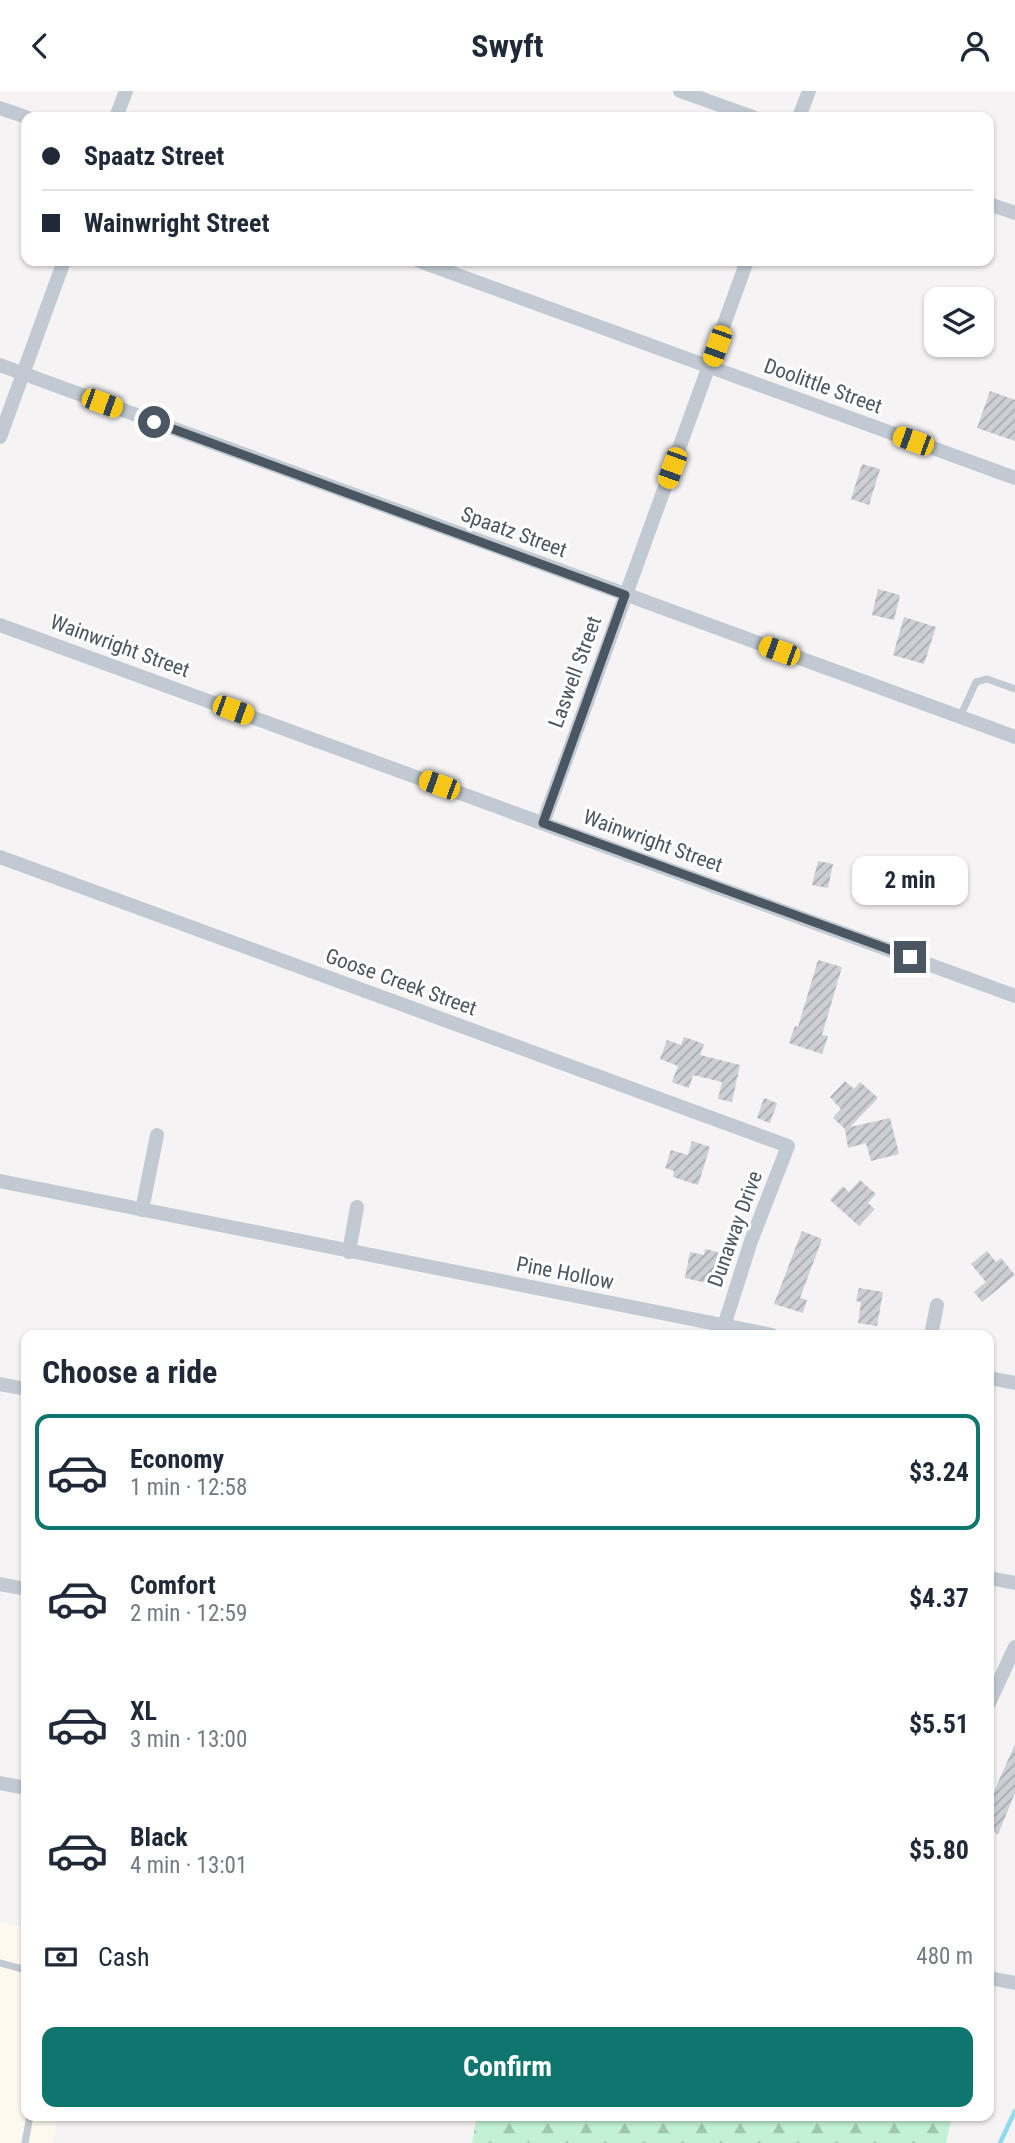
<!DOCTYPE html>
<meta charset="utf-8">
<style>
body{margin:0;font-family:"Roboto Condensed",sans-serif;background:#f2f2f3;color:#1f2937;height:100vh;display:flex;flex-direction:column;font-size:26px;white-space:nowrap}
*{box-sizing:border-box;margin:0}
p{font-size:23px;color:#747a83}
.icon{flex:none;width:38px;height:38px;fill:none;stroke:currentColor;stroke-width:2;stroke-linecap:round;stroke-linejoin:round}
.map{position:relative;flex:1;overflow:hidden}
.drawer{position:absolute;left:21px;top:1239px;width:973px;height:791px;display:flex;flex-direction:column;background:#fff;border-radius:14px;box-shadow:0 2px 5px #0004}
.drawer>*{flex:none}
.guide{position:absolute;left:21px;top:21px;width:973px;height:154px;border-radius:14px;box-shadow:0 2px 5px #0004;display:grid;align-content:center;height:154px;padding:0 21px;background:#fff}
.controls{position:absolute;left:924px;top:196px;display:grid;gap:14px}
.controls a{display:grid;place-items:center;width:70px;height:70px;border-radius:14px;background:#fff;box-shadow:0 2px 5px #0004;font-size:35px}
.end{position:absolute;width:32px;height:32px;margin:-16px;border:9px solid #4a5661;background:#fff;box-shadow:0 0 0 4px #fff}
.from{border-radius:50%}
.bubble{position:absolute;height:49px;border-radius:14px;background:#fff;box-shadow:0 2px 5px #0004;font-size:23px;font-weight:700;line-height:49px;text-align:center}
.car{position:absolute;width:21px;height:42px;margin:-21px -10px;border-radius:9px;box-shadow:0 0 5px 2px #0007;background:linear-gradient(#f5c518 24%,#345 0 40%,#f5c518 0 76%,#345 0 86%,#f5c518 0)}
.guide b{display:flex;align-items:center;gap:24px;height:66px;font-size:26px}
.guide b+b{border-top:2px solid #e0e1e3}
.guide i{width:18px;height:18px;background:#1f2937}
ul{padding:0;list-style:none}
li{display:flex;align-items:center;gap:21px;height:116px;margin:0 14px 10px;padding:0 7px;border:4px solid transparent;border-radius:14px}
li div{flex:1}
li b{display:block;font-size:26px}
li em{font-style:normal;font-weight:700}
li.on{border-color:#0f766e}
li>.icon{width:63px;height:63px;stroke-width:1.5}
h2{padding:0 21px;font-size:32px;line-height:84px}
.pay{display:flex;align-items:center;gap:18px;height:77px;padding:0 21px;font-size:26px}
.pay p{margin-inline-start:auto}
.cta{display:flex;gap:14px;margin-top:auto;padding:14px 21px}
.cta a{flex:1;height:80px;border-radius:14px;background:#0f766e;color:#fff;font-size:28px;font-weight:700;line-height:80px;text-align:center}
header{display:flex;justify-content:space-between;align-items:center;height:91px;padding:0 21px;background:#fff;font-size:32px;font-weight:700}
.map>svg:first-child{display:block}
.commercial{fill:#fdf9ef}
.forest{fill:url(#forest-firs)}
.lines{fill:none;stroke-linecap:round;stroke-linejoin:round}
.stream{stroke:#90daee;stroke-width:4.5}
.building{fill:url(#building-hatch)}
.lane{stroke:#c1cad2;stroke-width:7}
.street{stroke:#c1cad2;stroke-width:14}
.route{stroke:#4a5661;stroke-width:9}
.labels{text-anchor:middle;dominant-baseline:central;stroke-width:6;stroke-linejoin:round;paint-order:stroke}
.street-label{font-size:21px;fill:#4a5661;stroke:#fff}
</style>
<header><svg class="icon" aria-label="back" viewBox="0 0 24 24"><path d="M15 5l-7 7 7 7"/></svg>Swyft<svg class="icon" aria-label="person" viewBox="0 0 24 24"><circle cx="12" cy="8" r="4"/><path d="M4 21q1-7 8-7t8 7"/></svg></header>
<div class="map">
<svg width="1015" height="2052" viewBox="0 0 1015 2052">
<defs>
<pattern id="forest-firs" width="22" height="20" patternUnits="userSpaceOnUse" patternTransform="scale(1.75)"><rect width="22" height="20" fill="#c3f1d5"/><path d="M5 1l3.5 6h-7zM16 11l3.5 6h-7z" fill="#a0c6b0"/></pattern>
<pattern id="building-hatch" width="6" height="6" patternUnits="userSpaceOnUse" patternTransform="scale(1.75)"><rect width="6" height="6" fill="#cdcfd5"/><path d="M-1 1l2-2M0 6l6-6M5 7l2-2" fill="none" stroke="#a8abb0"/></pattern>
</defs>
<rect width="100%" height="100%" fill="#f5f3f3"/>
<!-- commercial -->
<path class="commercial" d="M0,1831L26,1837V2025H58L53,2052H0Z"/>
<!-- forest -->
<path class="forest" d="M477,2025H952L946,2052H472Z"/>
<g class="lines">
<!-- stream -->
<path class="stream" d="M1000,2052L1015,2020"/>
</g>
<!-- building -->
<path class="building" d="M990,300L1015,309V350L977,337Z
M862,373L880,378L869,414L851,408Z
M878,498L900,504L894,529L872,524Z
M904,526L936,536L924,573L893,564Z
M818,770L833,773L828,797L812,794Z
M818,869L842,876L822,944L828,945L822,963L789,952L795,935L798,936Z
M684,946L704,953L700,964L740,974L732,1011L718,1008L722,991L693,984L689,997L672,991L678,975L660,968L667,949L681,954Z
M845,990L854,998L860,991L878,1007L850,1036L890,1027L899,1063L871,1070L866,1052L848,1057L845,1038L833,1027L841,1018L830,1006Z
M764,1007L777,1012L770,1032L757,1027Z
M692,1050L710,1056L698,1094L673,1086L674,1080L665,1077L671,1059L688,1064Z
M860,1089L876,1103L868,1112L875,1118L859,1135L830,1109L843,1095L849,1101Z
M802,1140L822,1148L800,1207L807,1209L803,1222L774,1213Z
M705,1158L718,1161L711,1193L685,1187L690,1161L704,1164Z
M987,1160L996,1171L1001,1167L1015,1184L982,1211L974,1201L986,1191L971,1173Z
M859,1197L883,1201L877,1235L858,1232L861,1211L856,1210Z
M1015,1653V1702L998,1743L989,1739V1712Z"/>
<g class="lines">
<!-- lane -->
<path class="lane" d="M960,626L976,591L987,588L1015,598
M0,1872L26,1879
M25,2052L30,2025"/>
<!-- street -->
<path class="street" d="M680,0L753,26
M0,17L26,26
M116,26L126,0
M799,26L809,0
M989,113L1015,122
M419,170L1015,387
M0,274L1015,646
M0,346L64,170
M0,534L1015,905
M543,732L747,170
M0,766L788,1055L751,1150L724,1235
M0,1090L772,1244
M142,1119L157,1044
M349,1161L357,1116
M931,1244L937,1214
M989,1287L1015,1292
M0,1293L26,1298
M989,1487L1015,1492
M0,1493L26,1498
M989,1612L1015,1556
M0,1692L26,1697
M989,1887L1015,1892"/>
</g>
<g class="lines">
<!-- route -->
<path class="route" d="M154,331L625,504L543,732L910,866"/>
</g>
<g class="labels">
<!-- street labels -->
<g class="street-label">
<text transform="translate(823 295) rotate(20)">Doolittle Street</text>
<text transform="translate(514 441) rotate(20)">Spaatz Street</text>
<text transform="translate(120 555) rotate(20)">Wainwright Street</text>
<text transform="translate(575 581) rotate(-70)">Laswell Street</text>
<text transform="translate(653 750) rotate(20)">Wainwright Street</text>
<text transform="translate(401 891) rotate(20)">Goose Creek Street</text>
<text transform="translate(735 1138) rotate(-70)">Dunaway Drive</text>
<text transform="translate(565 1182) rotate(11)">Pine Hollow</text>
</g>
</g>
</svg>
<div class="controls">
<a><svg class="icon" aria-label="layers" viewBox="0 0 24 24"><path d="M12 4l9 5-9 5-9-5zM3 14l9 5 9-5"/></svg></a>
</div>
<i class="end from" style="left:154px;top:331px"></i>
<i class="end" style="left:910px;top:866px"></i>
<div class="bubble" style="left:852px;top:765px;width:116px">2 min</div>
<i class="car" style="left:717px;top:255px;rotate:200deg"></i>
<i class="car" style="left:102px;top:312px;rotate:110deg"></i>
<i class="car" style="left:913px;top:350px;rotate:290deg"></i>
<i class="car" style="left:672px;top:377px;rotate:200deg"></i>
<i class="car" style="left:779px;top:560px;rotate:290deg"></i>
<i class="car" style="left:233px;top:619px;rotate:110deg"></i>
<i class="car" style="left:439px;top:694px;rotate:290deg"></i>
<div class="guide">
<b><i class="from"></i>Spaatz Street</b>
<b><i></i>Wainwright Street</b>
</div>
<section class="drawer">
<h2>Choose a ride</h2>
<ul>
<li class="on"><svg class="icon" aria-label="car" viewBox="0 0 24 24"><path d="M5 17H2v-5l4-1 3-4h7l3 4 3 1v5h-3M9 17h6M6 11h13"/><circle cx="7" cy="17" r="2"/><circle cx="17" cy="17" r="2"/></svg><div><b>Economy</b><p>1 min · 12:58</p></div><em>$3.24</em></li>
<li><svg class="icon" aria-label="car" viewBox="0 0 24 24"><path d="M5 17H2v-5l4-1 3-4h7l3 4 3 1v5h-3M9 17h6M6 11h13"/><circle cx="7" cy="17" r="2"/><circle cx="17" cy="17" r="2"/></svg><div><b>Comfort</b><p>2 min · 12:59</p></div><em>$4.37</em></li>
<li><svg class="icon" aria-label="car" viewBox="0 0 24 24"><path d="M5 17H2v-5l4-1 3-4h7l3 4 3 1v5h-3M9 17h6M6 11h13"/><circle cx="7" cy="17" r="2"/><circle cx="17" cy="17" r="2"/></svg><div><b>XL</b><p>3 min · 13:00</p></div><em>$5.51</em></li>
<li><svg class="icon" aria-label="car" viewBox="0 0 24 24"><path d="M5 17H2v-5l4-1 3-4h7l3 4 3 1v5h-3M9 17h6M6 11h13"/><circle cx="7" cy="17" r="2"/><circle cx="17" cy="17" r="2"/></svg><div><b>Black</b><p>4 min · 13:01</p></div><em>$5.80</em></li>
</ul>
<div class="pay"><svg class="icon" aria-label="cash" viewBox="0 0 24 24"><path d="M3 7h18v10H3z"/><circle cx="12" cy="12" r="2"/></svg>Cash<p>480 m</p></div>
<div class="cta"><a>Confirm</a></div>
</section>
</div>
